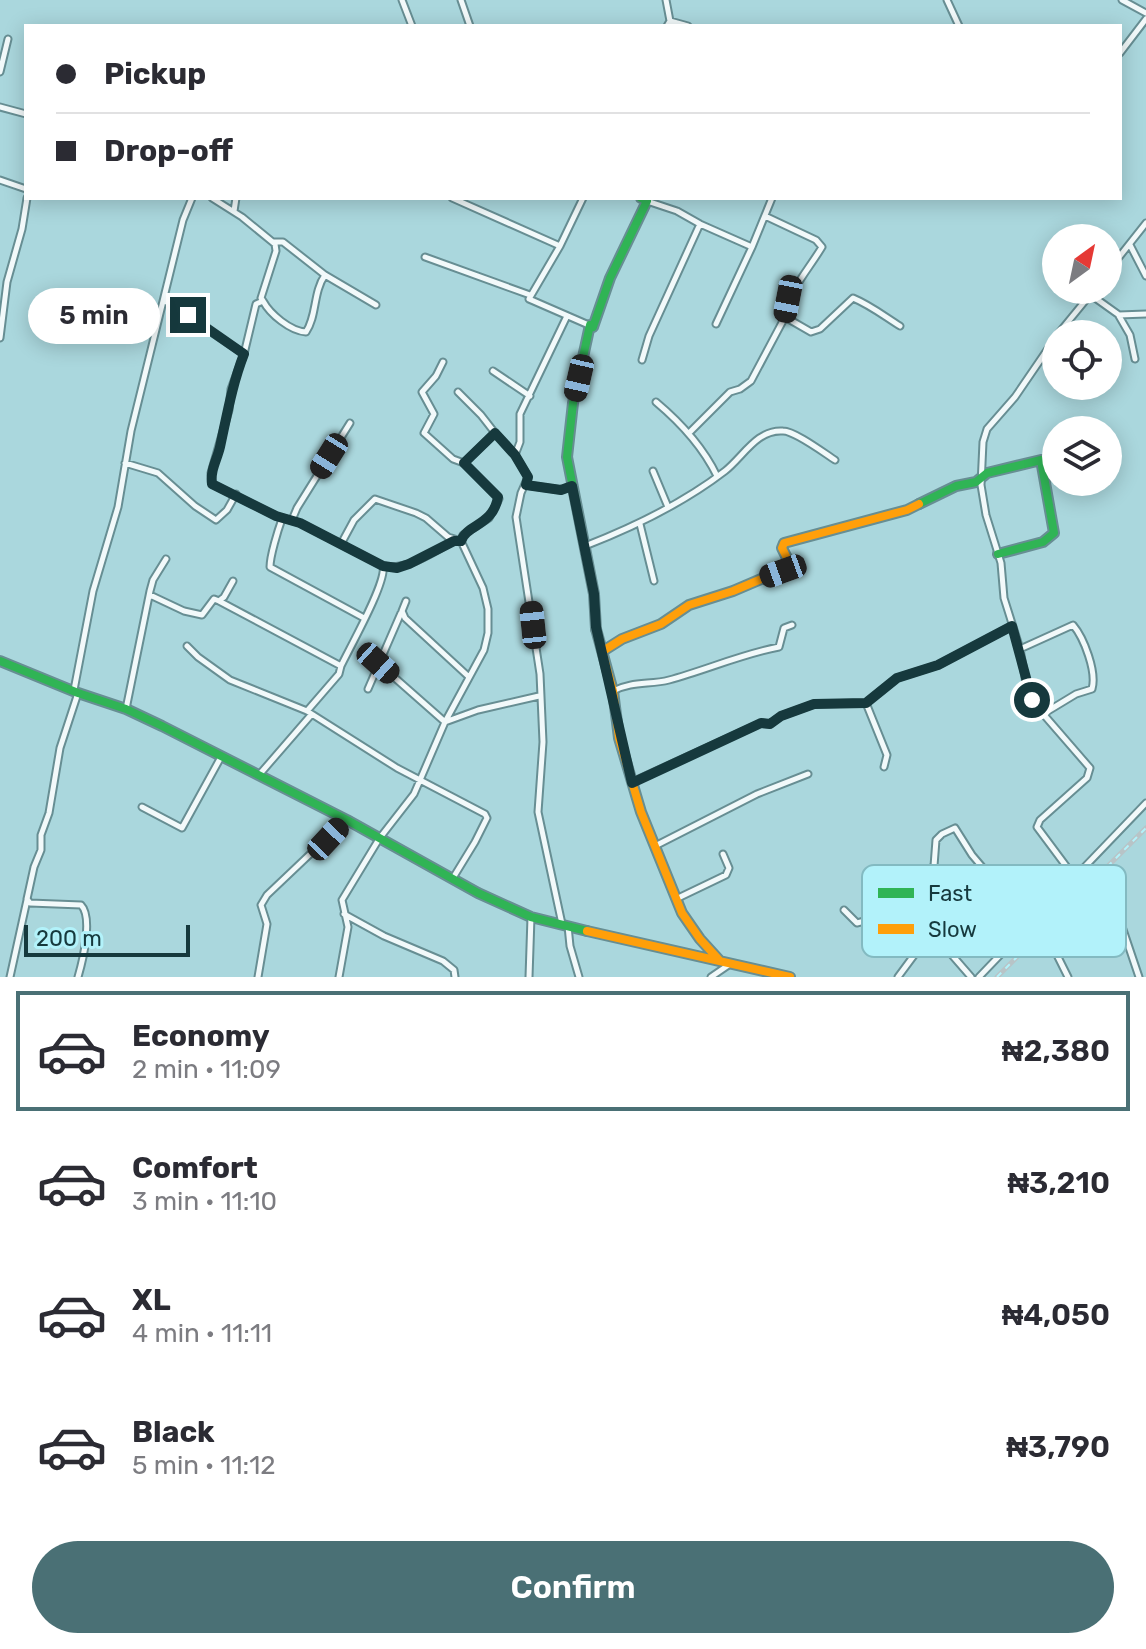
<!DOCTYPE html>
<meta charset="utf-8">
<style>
body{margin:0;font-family:Rubik,sans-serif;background:#f7f7f7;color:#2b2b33;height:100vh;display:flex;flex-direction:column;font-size:30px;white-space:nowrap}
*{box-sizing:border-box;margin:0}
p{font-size:26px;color:#7c7c81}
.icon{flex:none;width:44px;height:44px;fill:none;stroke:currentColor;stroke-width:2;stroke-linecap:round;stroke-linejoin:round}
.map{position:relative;height:977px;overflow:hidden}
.side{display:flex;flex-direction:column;background:#fff;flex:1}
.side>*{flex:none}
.hud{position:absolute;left:24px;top:24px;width:1098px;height:176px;border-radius:0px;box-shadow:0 4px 20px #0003;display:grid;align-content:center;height:176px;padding:0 32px;background:#fff}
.needle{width:52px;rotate:33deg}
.tools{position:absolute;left:1042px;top:224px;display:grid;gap:16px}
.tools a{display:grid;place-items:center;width:80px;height:80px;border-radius:50%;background:#fff;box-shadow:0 4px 20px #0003;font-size:40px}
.scale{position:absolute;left:24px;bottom:20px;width:166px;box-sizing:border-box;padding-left:8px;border:4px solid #16393d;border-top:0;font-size:22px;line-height:28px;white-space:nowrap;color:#16393d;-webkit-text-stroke:6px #b2f2fa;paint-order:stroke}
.end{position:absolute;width:36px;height:36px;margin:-18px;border:10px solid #16393d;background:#fff;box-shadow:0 0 0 4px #fff}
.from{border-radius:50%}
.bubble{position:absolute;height:56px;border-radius:28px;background:#fff;box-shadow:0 4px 20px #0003;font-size:26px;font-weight:600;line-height:56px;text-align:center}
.car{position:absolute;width:24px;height:48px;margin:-24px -12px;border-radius:10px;box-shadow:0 0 6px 2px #0007;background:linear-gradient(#222 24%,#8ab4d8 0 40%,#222 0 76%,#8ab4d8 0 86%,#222 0)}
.hud b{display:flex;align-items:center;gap:28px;height:76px;font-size:30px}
.hud b+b{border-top:2px solid #e1e1e2}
.hud i{width:20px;height:20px;background:#2b2b33}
ul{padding:14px 0 0;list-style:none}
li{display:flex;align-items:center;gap:24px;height:120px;margin:0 16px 12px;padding:0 16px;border:4px solid transparent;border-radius:0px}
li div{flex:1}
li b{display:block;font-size:30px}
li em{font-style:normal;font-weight:600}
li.selected{border-color:#4a7075}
li>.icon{width:72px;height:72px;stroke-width:1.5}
.primary-button{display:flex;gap:16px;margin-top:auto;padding:16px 32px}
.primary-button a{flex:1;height:92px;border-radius:48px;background:#4a7075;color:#fff;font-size:32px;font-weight:600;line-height:92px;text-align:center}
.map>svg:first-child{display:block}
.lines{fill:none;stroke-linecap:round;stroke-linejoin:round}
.street-casing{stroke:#678e93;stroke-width:9}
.fast-casing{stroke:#678e93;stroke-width:12}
.slow-casing{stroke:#678e93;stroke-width:12}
.street{stroke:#f2f9fa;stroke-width:5}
.fast{stroke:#30b455;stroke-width:8}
.slow{stroke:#ff9f0a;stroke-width:8}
.rail-casing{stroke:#b8c4c7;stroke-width:5}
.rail{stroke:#b2f2fa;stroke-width:2;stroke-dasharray:6;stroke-linecap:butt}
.route{stroke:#16393d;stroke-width:10}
.key{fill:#b2f2fa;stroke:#83bac1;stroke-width:2}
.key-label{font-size:22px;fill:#16393d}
</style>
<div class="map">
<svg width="1146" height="977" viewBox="0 0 1146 977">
<rect width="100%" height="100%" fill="#aad7dd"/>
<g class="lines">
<defs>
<path id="street" d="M402,0L412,26
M461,0L470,26
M666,0L670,21
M947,0L959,26
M1122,0L1146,13
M667,26L670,21L688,26
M1120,53L1146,19
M0,72L8,39
M0,107L26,114
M0,180L26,189
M212,198L242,217L275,244L276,251L261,298L263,301
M452,198L560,246
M583,198L560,246L529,299L591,326
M647,201L677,211L700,224L752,247L716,324
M234,211L236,198
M765,216L816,240L822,247C807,272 790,288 785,317L811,332L820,329L853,298C870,305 884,316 900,326
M274,242H283L325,275
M1130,245L1146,276
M752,247L772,198
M425,257L530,295
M1108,271L1146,223
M1091,295L1119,315L1146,314
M165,301L244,354
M376,305L325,275C313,292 317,316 306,332C290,331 270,314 263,301L256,304L244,354L231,389L229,410L211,473L212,484L276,516L300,523L383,566C408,571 432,552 454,541
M1119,316L1130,335L1135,359
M1058,334L1094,290
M1056,337L1015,397L987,429L983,442L981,485L986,515L1001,563L1004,598L1020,649L1027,689L1038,708L1090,768L1087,778L1040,820L1037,827L1075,878
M0,338L7,282L22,229L27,198
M642,360L649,336L700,224
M443,362L436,376L422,392L434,414L424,433L453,459L464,463L499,499L489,518L463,535L461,541
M493,371L530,396
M458,392L481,415L495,433
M656,402C681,423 703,447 717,476
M689,433L730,392L740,389L751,381L785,317
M125,463L158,473L195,506L216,520L227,510L236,494
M464,463L495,433L515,455
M653,471L668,507
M526,485L561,490L572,486
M282,519C278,530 270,556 270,567L364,618
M292,520L297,508L350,423
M640,524L654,581
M585,546C634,527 682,504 725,471C743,457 757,429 783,431C795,431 824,453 835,460
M150,595L184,611L202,615L214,599L219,601L341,666L339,674L307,711
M219,601L224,597L233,581
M406,601L402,611L405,618L469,677
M187,646L198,657L230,680L307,711L397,768L485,814L487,818L475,842L453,878
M1020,649L1073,625C1084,638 1097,672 1092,689L1076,694L1043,714
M378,663L445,722L478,710L539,696
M341,666C350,647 387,582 383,566
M368,689L401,613
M74,690L93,591L118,507L131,431L183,220L192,198
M613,691C632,681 650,685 669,680C706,670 742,654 779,647L784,628L792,625
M78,693L60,748L49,813L41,835V850L34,867L27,899L30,903L81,905C93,917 83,960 78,977
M866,703L887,755L884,767
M126,709L150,591L153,580L166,559
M259,775L311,715
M632,782L761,723L770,724L781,716L814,704L866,703L897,678L938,665L1012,626
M142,807L182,828L221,757
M655,846L757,794L808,774
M1110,891L1139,977
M899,894L971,977
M676,899L726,875L729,868L723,854
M844,910L857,923C882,918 911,881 934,866L936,840L942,834L955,828L972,855L1000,888L1026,928
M344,914L384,936L443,961L454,970L455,977
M562,924L538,812L543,742L540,674L516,517L521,493L528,477L515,455L520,442V414L567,316
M568,926L570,946L579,977
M1067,935L1055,944L1054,949L1068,977
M10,977L27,900
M258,977L267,924L261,905L267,895L346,820
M339,977L348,927L342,900L379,839L414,794L445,722L484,650L488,633V609L483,588L461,541L448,537L426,518L416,513L375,499L354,520L341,544
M529,977L531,917
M711,977L730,964
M898,977L915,954L974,898L997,884
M979,977L1146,803"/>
<path id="fast" d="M919,504L956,486L976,482L987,473L1041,460L1054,533L1043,542L998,554
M596,629L594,594L567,457L573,403L590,325L593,327L610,278L647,201L641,198
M0,661L78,693L126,709L162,726L347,820L478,893L531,917L587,931"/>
<path id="slow" d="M596,629L613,691L619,738L641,812L682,913L700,939L720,961
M603,651L622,639L661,624L689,605L733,591L787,568L789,562L782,548L784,543L907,510L919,504
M587,931L790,977"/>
</defs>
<!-- street casing -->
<use href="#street" class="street-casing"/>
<!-- fast casing -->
<use href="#fast" class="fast-casing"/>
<!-- slow casing -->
<use href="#slow" class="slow-casing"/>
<!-- street -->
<use href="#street" class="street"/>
<!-- fast -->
<use href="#fast" class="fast"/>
<!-- slow -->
<use href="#slow" class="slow"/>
<defs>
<path id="rail" d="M997,977L1146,828"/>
</defs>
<!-- rail casing -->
<use href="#rail" class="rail-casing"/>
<!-- rail -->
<use href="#rail" class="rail"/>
</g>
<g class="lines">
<!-- route -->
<path class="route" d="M188,315L244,354C232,385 227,415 220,447C217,460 210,470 212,484L276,516L300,523L383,566L397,568L409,564L454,541H461C467,524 493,526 498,497L464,463L495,433L515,455L528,477L526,485L561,490L572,486L594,594L596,627L632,783L761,723L770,724L781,716L814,704L866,703L897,678L938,665L1012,626L1032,700"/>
</g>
<!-- legend -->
<rect x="862" y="865" width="264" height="92" rx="12" class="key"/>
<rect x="878" y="888" width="36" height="10" fill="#30b455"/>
<rect x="878" y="924" width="36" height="10" fill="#ff9f0a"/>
<g class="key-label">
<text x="928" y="901">Fast</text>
<text x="928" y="937">Slow</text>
</g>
</svg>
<div class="tools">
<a><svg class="needle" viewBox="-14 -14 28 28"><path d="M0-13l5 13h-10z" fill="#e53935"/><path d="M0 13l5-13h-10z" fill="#7c7c81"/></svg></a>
<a><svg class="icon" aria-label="locate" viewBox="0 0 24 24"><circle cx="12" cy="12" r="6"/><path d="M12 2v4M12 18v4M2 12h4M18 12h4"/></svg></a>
<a><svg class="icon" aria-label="layers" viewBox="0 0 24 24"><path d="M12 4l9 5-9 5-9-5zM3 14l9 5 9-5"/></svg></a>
</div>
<div class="scale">200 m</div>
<i class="end from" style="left:1032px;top:700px"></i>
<i class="end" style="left:188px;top:315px"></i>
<div class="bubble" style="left:28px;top:288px;width:132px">5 min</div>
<i class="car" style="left:788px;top:299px;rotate:191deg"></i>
<i class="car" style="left:579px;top:378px;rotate:193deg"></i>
<i class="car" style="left:329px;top:456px;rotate:212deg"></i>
<i class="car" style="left:783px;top:571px;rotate:250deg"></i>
<i class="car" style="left:533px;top:625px;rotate:354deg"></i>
<i class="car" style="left:378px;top:663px;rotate:132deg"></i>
<i class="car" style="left:328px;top:839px;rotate:43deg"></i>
<div class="hud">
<b><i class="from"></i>Pickup</b>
<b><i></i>Drop-off</b>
</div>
</div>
<section class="side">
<ul>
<li class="selected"><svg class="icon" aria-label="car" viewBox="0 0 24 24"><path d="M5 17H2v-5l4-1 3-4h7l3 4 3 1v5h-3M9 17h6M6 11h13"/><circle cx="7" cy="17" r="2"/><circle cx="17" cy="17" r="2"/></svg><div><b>Economy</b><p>2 min · 11:09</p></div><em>₦2,380</em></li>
<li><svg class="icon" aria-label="car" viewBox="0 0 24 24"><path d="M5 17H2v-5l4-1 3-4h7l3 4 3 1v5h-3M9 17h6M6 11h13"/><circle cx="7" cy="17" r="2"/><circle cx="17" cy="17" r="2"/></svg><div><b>Comfort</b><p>3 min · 11:10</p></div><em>₦3,210</em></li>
<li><svg class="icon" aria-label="car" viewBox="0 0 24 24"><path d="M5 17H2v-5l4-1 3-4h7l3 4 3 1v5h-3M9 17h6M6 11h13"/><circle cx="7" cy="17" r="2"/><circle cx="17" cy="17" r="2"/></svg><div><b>XL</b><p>4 min · 11:11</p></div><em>₦4,050</em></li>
<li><svg class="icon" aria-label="car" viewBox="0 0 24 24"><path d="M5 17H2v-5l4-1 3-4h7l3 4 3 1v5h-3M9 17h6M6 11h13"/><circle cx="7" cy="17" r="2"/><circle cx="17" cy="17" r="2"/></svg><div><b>Black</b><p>5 min · 11:12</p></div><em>₦3,790</em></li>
</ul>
<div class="primary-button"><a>Confirm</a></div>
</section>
